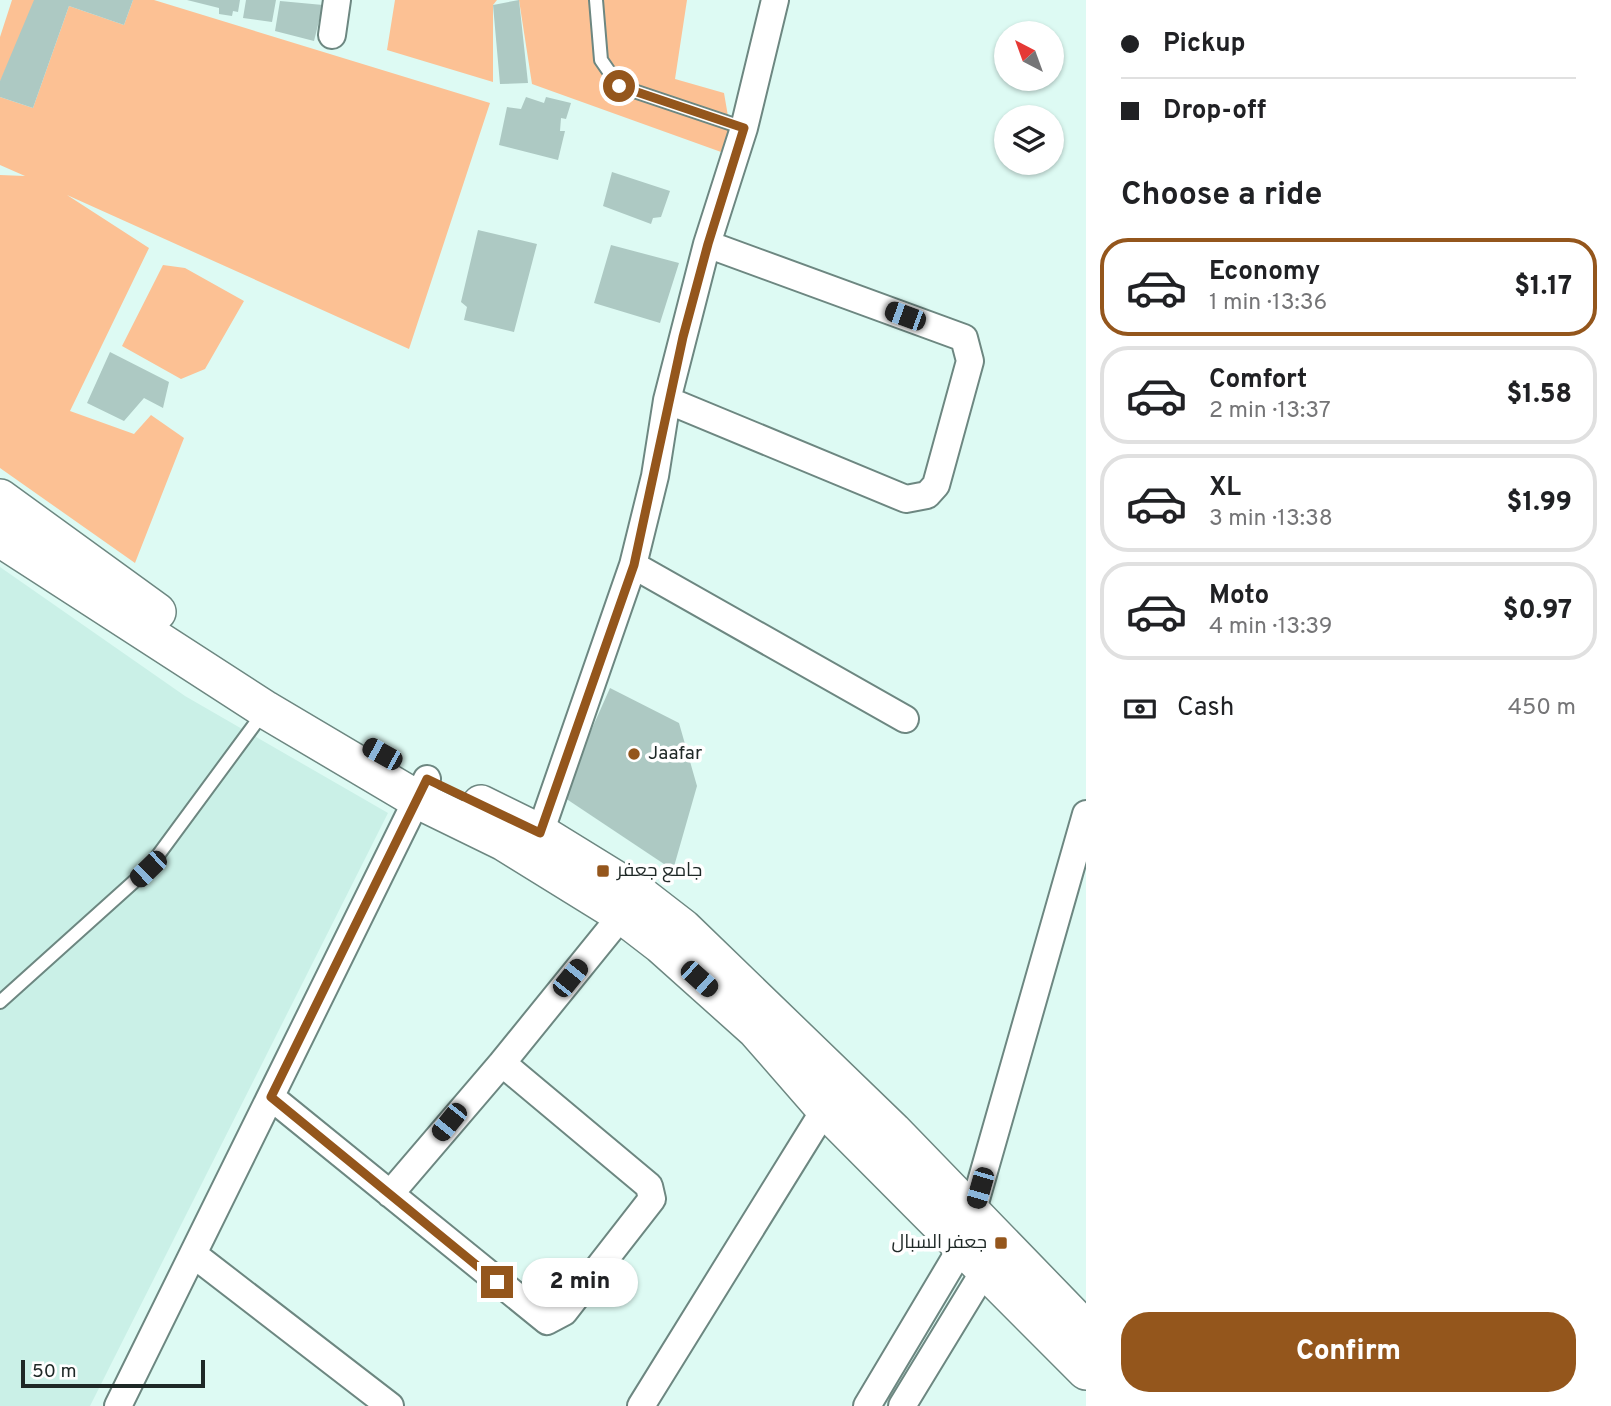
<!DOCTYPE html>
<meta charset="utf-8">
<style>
body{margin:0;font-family:Overpass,Cairo,sans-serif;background:#f2f2f2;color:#202124;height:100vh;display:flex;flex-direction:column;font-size:26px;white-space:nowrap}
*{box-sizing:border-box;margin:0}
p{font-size:23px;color:#757577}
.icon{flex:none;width:38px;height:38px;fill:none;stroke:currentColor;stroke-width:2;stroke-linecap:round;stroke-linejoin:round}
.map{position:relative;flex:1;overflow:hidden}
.details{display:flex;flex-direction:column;background:#fff;width:525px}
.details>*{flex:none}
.banner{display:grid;align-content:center;height:154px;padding:0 35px;background:#fff}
.needle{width:46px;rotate:319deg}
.controls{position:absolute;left:994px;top:21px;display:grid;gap:14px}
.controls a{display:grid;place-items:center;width:70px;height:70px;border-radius:50%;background:#fff;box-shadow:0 2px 5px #0004;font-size:35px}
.scale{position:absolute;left:21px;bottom:18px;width:184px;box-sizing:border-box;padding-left:7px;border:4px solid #1e2826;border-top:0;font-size:19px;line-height:24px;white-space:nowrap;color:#1e2826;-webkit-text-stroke:5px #fff;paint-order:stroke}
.end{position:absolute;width:32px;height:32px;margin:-16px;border:9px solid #94561c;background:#fff;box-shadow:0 0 0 4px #fff}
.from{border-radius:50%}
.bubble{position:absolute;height:49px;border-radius:24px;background:#fff;box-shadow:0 2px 5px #0004;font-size:23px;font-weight:800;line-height:49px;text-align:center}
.car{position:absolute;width:21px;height:42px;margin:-21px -10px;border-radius:9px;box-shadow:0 0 5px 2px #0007;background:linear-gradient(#222 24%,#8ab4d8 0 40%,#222 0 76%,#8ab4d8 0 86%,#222 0)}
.banner b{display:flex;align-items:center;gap:24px;height:66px;font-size:26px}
.banner b+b{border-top:2px solid #e0e0e0}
.banner i{width:18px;height:18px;background:#202124}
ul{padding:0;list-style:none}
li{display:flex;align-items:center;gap:21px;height:98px;margin:0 14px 10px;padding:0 21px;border:4px solid #e0e0e0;border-radius:28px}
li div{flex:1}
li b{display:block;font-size:26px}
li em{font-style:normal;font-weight:800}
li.active{border-color:#94561c}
li>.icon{width:63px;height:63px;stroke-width:1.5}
h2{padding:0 35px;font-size:32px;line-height:84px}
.pay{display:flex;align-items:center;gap:18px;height:77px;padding:0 35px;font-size:26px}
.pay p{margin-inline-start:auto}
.primary-button{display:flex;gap:14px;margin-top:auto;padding:14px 35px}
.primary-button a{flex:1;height:80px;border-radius:28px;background:#94561c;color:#fff;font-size:28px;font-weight:800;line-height:80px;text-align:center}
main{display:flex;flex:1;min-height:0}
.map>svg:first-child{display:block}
.built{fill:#caf0e7}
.green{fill:#fcc194}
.building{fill:#adc9c3}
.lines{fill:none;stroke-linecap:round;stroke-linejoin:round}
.lane-casing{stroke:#6d8781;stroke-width:16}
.street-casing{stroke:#6d8781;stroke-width:30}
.secondary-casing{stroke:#6d8781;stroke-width:40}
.lane{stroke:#fff;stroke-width:12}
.street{stroke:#fff;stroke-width:26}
.secondary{stroke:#fff;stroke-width:37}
.route{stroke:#94561c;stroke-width:9}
.poi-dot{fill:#94561c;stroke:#fff;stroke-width:2.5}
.labels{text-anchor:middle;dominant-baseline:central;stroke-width:7;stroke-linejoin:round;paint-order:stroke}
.poi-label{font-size:19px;fill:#1e2826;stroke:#fff;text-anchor:start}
</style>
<main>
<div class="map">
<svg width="1086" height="1406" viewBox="0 0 1086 1406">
<rect width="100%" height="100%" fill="#ddfaf3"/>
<!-- built -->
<path class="built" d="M0,567L185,696L388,813L90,1406H0Z"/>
<!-- green -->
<path class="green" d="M12,0H36L0,82V37Z
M133,0H154L490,103L409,349L67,195L149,248L70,411L134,434L151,415L184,438L135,563L0,468V175L25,176L0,165V97L33,108L69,6L124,25Z
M395,0H497L493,5V82L387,50Z
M519,0H687L675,79L724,93L735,157L532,84Z
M163,265L185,268L244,301L205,369L181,379L122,346Z"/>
<!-- building -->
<path class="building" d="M34,0H133L124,25L69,6L33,108L0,97V81Z
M187,0H240L238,12L233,11L232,16L219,14V8Z
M246,0H276L272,22L243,18Z
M519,0L528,83L500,84L493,5Z
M280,1L323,5L314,41L275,31Z
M526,97L544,103L546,97L571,103L566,119L561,118L560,131H565L558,160L499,145L507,107L521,109Z
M612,172L670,191L661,217L653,218L651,224L603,206Z
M478,230L537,244L514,332L464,320L467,307L461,302Z
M611,245L679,263L660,323L594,303Z
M110,352L169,382L163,408L144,398L124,421L87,403Z
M610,688L679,723L697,786L673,870L562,796Z"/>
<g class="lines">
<defs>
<path id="lane" d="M596,0L601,60L619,86L744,128
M0,1002L148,869L263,713"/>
<path id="street" d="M332,35L337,0
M667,400L906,499L927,495L936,485L970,361L964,338L707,244
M633,565L905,719
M540,833L633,565L655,476L667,400L707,244L744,128L775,0
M271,1097L547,1321L564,1312L652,1199L649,1186L502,1063
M390,1194L502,1063L622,915
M193,1254L390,1406
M118,1406L427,779
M641,1406L825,1109
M867,1406L963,1245L1086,814
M902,1406L994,1255"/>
<path id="secondary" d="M0,498L157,612
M0,538L266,710L418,800L504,842L622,915L661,945L756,1030L825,1109L1086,1371
M481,804L540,833L639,894L683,928L893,1131L1086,1330"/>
</defs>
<!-- lane casing -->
<use href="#lane" class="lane-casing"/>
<!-- street casing -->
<use href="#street" class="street-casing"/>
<!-- secondary casing -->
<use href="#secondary" class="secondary-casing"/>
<!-- lane -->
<use href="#lane" class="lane"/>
<!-- street -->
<use href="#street" class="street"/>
<!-- secondary -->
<use href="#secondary" class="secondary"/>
</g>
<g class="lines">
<!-- route -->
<path class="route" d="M497,1282L271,1097L427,779L540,833L634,565L683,337L708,244L744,128L619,86"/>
</g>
<!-- markers -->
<g class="poi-dot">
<circle cx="634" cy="754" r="7"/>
<rect x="596" y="864" width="14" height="14" rx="3.5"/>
<rect x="994" y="1236" width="14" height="14" rx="3.5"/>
</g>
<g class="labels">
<!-- poi labels -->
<g class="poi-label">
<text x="648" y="754">Jaafar</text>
<text x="617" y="871">جامع جعفر</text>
<text x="987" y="1243" text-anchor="end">جعفر السبال</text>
</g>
</g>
</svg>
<div class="controls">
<a><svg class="needle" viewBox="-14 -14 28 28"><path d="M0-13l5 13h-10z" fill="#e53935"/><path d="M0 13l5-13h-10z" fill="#757577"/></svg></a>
<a><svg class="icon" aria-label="layers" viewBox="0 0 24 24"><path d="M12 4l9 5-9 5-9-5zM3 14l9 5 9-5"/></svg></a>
</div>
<div class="scale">50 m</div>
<i class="end from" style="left:619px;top:86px"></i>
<i class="end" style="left:497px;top:1282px"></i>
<div class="bubble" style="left:522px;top:1258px;width:116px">2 min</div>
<i class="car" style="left:905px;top:316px;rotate:290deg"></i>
<i class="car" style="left:382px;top:754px;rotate:299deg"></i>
<i class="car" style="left:148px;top:869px;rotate:226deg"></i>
<i class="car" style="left:570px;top:978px;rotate:39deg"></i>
<i class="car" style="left:699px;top:979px;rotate:132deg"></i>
<i class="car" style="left:449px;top:1122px;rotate:219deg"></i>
<i class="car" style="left:980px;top:1188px;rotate:196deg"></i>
</div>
<section class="details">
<div class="banner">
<b><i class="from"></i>Pickup</b>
<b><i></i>Drop-off</b>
</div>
<h2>Choose a ride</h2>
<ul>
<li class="active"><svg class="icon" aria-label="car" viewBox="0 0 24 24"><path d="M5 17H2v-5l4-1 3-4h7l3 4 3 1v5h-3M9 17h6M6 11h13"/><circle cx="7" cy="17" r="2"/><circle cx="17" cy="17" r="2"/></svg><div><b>Economy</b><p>1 min · 13:36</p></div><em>$1.17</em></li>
<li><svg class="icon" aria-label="car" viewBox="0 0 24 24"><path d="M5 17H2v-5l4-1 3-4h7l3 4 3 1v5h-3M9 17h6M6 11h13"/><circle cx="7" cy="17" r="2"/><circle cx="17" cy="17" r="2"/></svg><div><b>Comfort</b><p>2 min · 13:37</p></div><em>$1.58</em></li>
<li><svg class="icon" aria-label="car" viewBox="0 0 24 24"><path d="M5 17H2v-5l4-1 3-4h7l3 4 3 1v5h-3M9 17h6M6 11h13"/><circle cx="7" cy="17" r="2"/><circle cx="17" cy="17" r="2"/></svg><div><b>XL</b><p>3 min · 13:38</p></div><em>$1.99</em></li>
<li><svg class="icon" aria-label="car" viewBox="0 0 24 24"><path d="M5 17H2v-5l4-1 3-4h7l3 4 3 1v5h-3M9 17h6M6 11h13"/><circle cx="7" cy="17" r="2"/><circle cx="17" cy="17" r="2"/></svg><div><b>Moto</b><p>4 min · 13:39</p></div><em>$0.97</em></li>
</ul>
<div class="pay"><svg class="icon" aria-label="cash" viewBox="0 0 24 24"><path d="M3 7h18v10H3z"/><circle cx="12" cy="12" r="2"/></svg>Cash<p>450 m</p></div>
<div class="primary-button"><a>Confirm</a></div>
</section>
</main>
